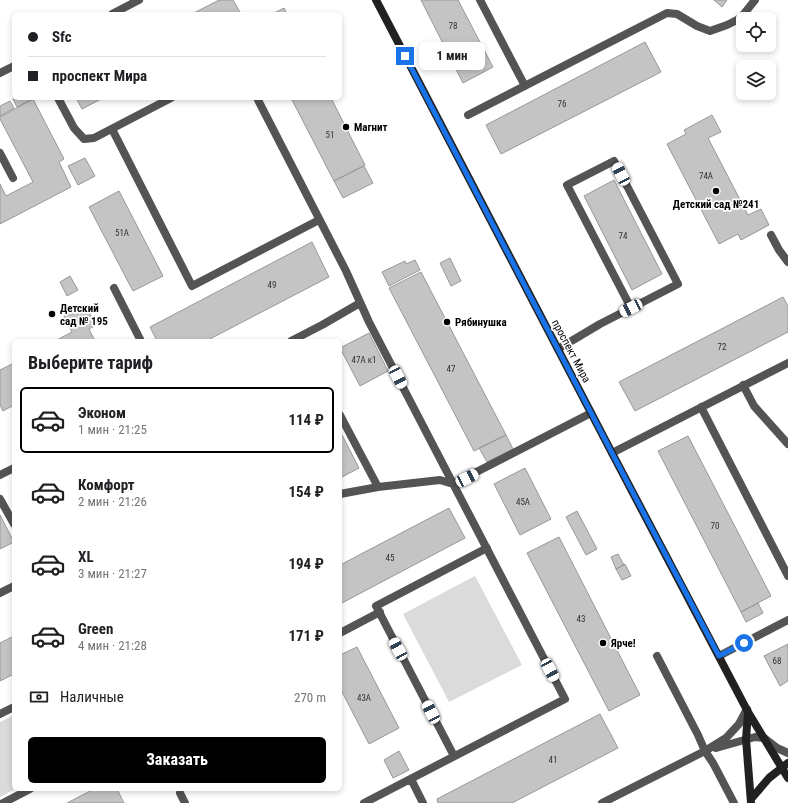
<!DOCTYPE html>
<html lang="ru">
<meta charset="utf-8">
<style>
body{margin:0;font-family:"Roboto Condensed",sans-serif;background:#f2f2f2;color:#202124;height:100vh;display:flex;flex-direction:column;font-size:15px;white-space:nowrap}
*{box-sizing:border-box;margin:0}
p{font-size:13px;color:#757577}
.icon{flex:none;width:22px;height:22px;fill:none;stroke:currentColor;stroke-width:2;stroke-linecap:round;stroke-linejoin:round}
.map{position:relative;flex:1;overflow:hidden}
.drawer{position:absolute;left:12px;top:339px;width:330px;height:452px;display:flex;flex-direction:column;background:#fff;border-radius:6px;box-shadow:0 2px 6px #0003}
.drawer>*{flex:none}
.top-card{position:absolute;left:12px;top:12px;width:330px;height:88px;border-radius:6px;box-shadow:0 2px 6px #0003;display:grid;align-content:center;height:88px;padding:0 16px;background:#fff}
.controls{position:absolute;left:736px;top:12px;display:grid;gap:8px}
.controls a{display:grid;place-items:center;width:40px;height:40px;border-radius:6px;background:#fff;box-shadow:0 2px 6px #0003;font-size:20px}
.end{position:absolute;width:18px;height:18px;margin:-9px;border:5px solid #1a73e8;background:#fff;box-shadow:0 0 0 2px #fff}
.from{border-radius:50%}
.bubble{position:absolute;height:28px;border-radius:6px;background:#fff;box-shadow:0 2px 6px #0003;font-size:13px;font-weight:700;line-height:28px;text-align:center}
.car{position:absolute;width:12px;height:24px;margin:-12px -6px;border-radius:5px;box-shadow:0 0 3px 1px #0007;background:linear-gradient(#fff 24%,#345 0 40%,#fff 0 76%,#345 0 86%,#fff 0)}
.top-card b{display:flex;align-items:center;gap:14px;height:38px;font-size:15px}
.top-card b+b{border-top:1px solid #e0e0e0}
.top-card i{width:10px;height:10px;background:#202124}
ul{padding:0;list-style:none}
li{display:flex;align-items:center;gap:12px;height:66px;margin:0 8px 6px;padding:0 8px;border:2px solid transparent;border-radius:6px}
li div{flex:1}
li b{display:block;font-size:15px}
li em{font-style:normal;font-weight:700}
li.active{border-color:#000}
li>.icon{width:36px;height:36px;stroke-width:1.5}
h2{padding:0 16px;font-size:18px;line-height:48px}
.pay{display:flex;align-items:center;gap:10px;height:44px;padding:0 16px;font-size:15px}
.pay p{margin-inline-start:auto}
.cta{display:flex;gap:8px;margin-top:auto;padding:8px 16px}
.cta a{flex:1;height:46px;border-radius:6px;background:#000;color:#fff;font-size:16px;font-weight:700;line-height:46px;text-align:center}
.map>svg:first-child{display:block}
.green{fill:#dbdbdb}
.building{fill:#c4c4c4;stroke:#989898}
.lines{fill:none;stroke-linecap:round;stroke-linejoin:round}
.lane{stroke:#545454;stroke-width:8}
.street{stroke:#545454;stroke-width:8}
.secondary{stroke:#212121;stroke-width:8}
.route{stroke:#1a73e8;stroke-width:5}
.poi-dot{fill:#000;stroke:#fff;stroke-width:1.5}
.labels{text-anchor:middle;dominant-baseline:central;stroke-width:3.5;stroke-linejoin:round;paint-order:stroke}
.number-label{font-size:9px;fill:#313131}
.poi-label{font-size:11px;font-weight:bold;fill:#000;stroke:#fff;text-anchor:start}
.street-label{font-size:11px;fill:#000;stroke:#fff}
</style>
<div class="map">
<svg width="788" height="803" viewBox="0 0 788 803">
<rect width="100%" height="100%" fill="#fff"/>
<!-- green -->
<path class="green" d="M475,576L522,665L449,702L403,614Z
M14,715L15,789L0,797V722Z"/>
<!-- building -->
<path class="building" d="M219,0H233L241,14H192Z
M421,0H458L493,67L463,83Z
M714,0H727L722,7Z
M284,8L287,14H272Z
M645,42L661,72L501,154L486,125Z
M16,98H32V99L17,107L13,99Z
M76,98H103L82,109Z
M291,98H331L365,165L334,181Z
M33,99L64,159L59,162L71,187L0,224V184L6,196L33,182L0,119V117Z
M10,101L14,108L0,116V106Z
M712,115L721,132L708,138L748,215L761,209L769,225L741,240L738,234L719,244L667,144L686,134L684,130Z
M85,158L95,176L78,185L68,166Z
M364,166L373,183L343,198L334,181Z
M614,180L662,274L632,290L584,196Z
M119,191L163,276L133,291L89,207Z
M312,242L329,277L206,341H157L150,327Z
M450,258L461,281L451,286L440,263Z
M415,260L420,270L389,286L382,272L405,261L406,264Z
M421,272L506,435L474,451L389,288Z
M70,276L78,290L67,296L60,282Z
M783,297L788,306V332L635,411L619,382Z
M85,305L96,325L89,329L95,341H55L72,332L64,316Z
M369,333L388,371L360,386L340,348Z
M14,363V405L3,411L0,405V370Z
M340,431L359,468L340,478Z
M506,435L513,449L487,462L479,448Z
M688,436L771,596L741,612L658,451Z
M525,468L551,519L520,535L494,484Z
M449,508L465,538L340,604V565Z
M577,511L597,549L586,555L566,517Z
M0,515L14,542L0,549Z
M559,537L640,695L609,711L527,553Z
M618,554L624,565L616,569L611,557Z
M625,564L631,576L622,580L616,569Z
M758,603L763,613L746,622L741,612Z
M14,636V674L0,681V643Z
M788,644V681L780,686L764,656Z
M357,647L399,728L369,744L340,688V655Z
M600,714L618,748L512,803H438L437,799Z
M399,751L409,770L393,778L384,760Z
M94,789H117L124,803H67Z"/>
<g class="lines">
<!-- lane -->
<path class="lane" d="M480,0L525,86
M58,98L74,128L84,139L94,138L171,98
M257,98L346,271L369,322L565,699L364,803
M468,115L667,13L677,14L697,26L710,31L727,25L737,20L743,15L755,0
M112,129L192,286L319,220
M0,153L13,178
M771,235L779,250L788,262
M114,288L141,341
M291,341L322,325L360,303
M558,349L600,324L678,284L614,161L567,185L631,308
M743,385L754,406L788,444
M701,407L788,576
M340,415L378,487
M612,453L788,363
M0,475L14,468
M340,494L378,487L440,480L453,484L591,413
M0,499L14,524
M0,593L14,586
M340,633L380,612
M657,656L698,735L705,751
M719,656L788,620
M0,714L14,707
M454,756L376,606L487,548
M411,779L423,803
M180,793L185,803
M3,803L30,789"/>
<!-- street -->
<path class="street" d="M112,14L139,0
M0,73L14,66
M716,748L755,737L764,738L777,748L788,753
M705,751L713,763L734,803
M602,803L705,751L726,738L739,724L747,709"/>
<!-- secondary -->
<path class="secondary" d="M376,0L612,453L748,712L788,778
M748,712L746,739L751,803
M751,799L769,778L788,763"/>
</g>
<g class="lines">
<!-- route -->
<path class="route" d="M405,56L612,453L719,656L744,643"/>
</g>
<!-- markers -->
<g class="poi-dot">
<circle cx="346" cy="127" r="4"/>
<circle cx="716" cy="191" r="4"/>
<circle cx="52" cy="314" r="4"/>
<circle cx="447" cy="322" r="4"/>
<circle cx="603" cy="643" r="4"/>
</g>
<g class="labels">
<!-- number labels -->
<g class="number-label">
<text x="453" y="26">78</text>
<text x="562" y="104">76</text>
<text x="330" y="135">51</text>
<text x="706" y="176">74А</text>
<text x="122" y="233">51А</text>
<text x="623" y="236">74</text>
<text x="272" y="285">49</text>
<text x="722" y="347">72</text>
<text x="364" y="360">47А к1</text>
<text x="451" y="369">47</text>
<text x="523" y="502">45А</text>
<text x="715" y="526">70</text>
<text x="390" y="558">45</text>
<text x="581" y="619">43</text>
<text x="777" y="661">68</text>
<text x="364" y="698">43А</text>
<text x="553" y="760">41</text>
</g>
<!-- poi labels -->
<g class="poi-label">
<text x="354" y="127">Магнит</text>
<text x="716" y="204" text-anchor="middle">Детский сад №241</text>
<text x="60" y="308">Детский<tspan x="60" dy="13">сад № 195</tspan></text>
<text x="455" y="322">Рябинушка</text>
<text x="611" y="643">Ярче!</text>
</g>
<!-- street labels -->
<g class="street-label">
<text transform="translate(571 351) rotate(62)">проспект Мира</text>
</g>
</g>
</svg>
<div class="controls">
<a><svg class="icon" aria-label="locate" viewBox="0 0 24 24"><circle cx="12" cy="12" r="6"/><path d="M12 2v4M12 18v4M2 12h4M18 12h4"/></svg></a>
<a><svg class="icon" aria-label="layers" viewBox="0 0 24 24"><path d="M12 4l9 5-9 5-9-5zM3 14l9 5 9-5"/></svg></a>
</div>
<i class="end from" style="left:744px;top:643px"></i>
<i class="end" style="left:405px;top:56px"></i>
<div class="bubble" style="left:419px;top:42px;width:66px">1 мин</div>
<i class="car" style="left:621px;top:174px;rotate:333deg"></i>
<i class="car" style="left:631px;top:308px;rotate:243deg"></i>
<i class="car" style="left:398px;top:377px;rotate:153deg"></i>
<i class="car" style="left:467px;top:478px;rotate:63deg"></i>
<i class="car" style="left:398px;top:649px;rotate:331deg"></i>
<i class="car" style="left:550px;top:670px;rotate:152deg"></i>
<i class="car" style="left:431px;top:712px;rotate:333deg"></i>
<div class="top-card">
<b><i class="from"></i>Sfc</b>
<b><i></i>проспект Мира</b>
</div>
<section class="drawer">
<h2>Выберите тариф</h2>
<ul>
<li class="active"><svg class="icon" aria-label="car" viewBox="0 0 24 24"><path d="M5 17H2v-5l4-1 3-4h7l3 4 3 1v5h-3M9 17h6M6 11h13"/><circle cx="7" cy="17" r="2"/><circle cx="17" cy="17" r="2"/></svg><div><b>Эконом</b><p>1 мин · 21:25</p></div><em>114 ₽</em></li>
<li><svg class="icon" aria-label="car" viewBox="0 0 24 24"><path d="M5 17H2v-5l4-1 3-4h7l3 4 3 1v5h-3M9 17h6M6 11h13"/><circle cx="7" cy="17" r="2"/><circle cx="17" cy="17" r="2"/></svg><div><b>Комфорт</b><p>2 мин · 21:26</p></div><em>154 ₽</em></li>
<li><svg class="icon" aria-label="car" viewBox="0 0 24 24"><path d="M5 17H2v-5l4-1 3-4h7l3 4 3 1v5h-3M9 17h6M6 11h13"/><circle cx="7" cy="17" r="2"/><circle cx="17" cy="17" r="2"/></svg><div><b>XL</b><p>3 мин · 21:27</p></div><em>194 ₽</em></li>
<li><svg class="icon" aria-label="car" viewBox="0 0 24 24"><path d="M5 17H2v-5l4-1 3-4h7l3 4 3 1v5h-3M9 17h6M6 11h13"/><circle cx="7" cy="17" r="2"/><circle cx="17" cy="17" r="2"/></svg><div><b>Green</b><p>4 мин · 21:28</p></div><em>171 ₽</em></li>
</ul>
<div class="pay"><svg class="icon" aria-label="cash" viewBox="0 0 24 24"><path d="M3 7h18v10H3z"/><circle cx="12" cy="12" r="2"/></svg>Наличные<p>270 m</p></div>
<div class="cta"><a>Заказать</a></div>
</section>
</div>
